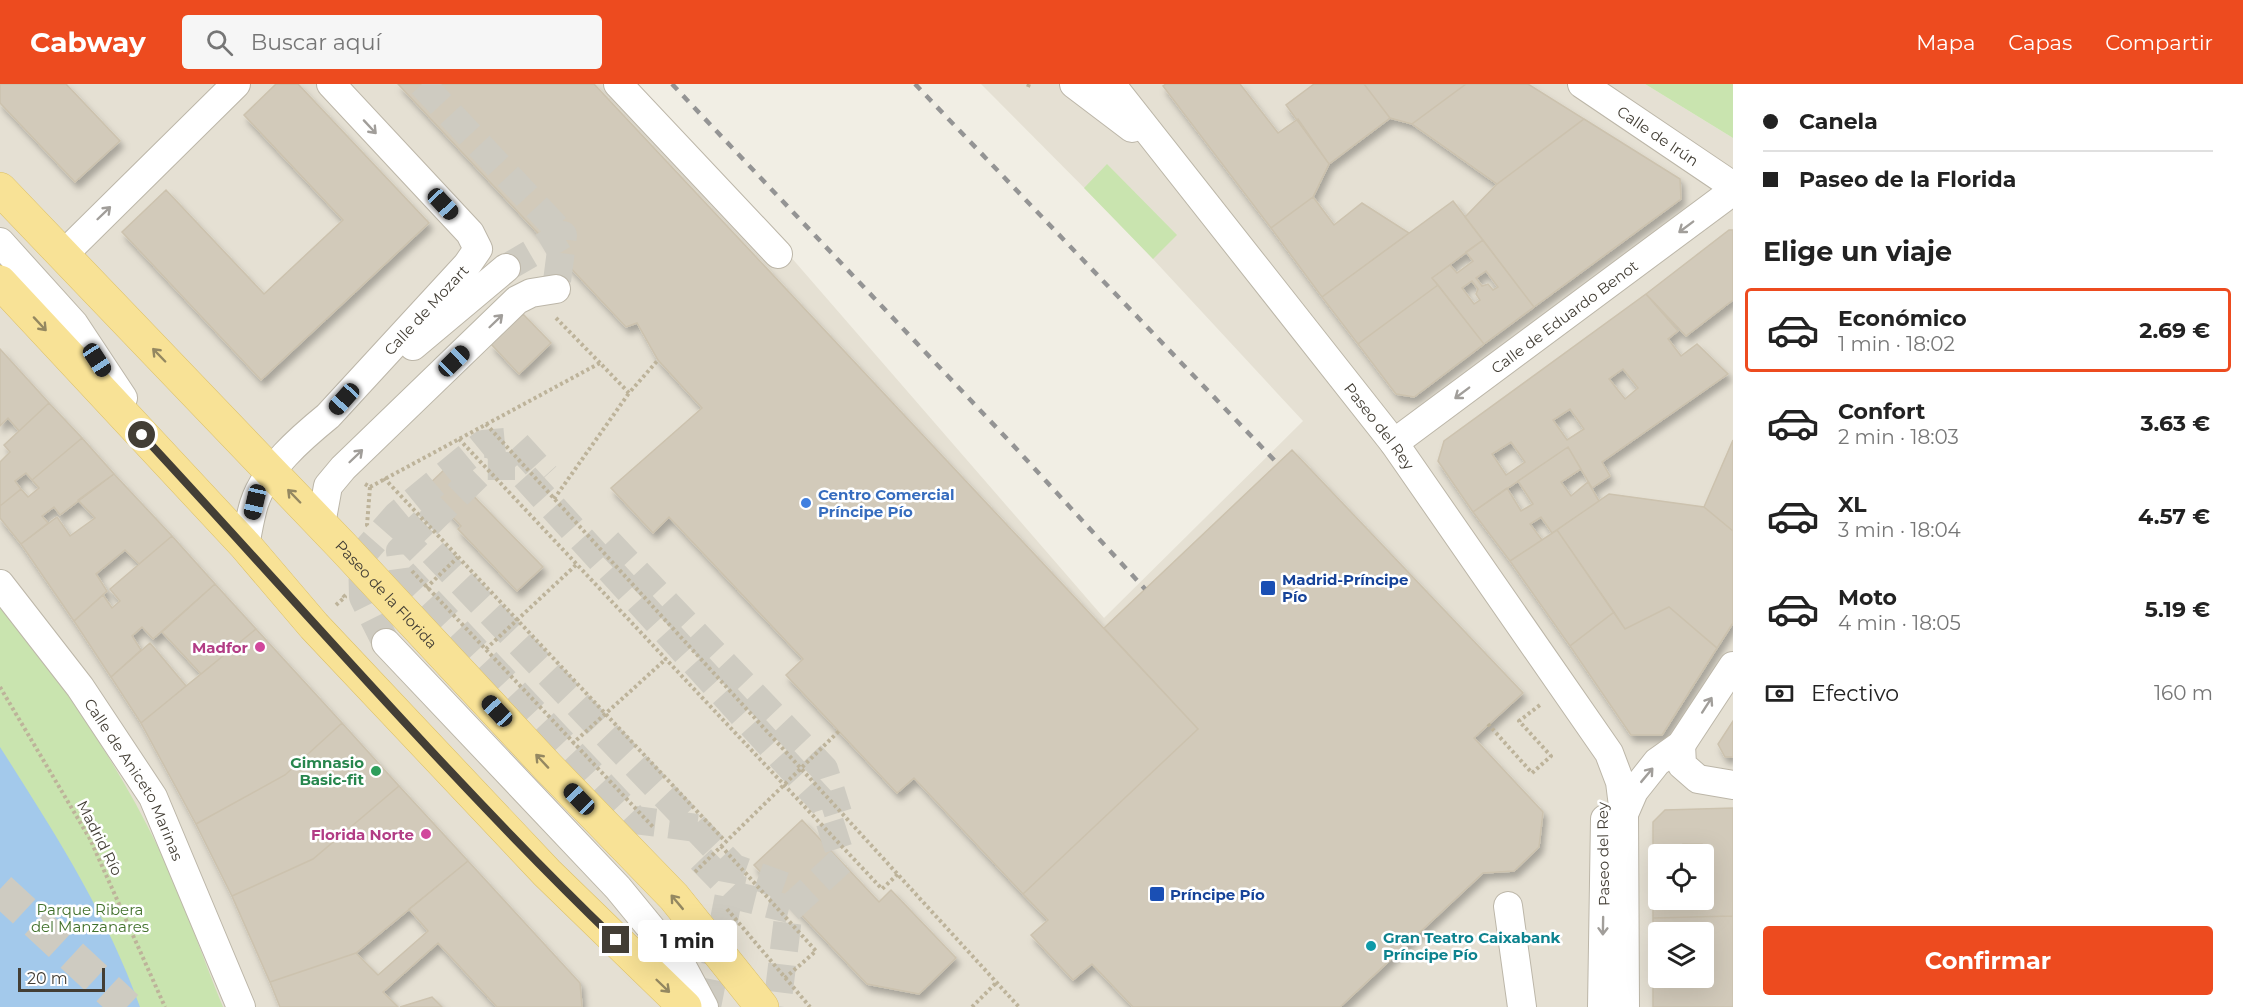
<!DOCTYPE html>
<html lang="es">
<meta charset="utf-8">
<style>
body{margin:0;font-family:Montserrat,sans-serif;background:#f6f6f6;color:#222;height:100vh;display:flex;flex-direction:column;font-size:22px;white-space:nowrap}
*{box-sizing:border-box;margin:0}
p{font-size:20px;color:#767676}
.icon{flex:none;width:33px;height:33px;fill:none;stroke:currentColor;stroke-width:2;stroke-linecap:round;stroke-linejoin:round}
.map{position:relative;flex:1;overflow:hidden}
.panel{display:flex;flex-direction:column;background:#fff;width:510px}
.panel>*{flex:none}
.top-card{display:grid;align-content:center;height:132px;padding:0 30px;background:#fff}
.buttons{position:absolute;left:1648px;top:760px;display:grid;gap:12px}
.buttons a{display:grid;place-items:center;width:66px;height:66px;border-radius:6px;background:#fff;box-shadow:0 6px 24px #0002;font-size:30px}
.scale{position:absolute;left:18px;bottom:15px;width:87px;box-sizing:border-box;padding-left:6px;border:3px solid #433e35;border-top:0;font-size:16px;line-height:21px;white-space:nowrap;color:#433e35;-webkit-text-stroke:4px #fff;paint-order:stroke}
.end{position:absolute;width:27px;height:27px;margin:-14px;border:8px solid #433e35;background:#fff;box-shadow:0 0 0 3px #fff}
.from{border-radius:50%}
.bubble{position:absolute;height:42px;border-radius:6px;background:#fff;box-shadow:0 6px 24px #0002;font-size:20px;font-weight:700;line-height:42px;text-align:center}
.car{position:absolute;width:18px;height:36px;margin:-18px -9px;border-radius:8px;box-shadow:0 0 4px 2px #0007;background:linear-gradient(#222 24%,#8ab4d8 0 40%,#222 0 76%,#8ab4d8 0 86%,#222 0)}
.top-card b{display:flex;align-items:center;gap:21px;height:57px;font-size:22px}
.top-card b+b{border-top:2px solid #e0e0e0}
.top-card i{width:15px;height:15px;background:#222}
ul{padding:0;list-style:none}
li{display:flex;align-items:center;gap:18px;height:84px;margin:0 12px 9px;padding:0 18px;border:3px solid transparent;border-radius:6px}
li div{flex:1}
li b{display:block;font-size:22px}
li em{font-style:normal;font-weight:700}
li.selected{border-color:#ed4b1f}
li>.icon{width:54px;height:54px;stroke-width:1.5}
h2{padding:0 30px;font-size:27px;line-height:72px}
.pay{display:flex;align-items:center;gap:15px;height:66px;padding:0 30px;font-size:22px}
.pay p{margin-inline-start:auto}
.action{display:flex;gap:12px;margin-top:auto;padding:12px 30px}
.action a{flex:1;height:69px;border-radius:6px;background:#ed4b1f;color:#fff;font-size:24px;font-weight:700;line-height:69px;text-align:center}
header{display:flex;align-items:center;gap:36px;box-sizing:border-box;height:84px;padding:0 30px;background:#ed4b1f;color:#fff}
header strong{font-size:28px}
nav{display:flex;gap:33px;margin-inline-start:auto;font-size:21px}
.search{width:420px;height:54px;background:#f6f6f6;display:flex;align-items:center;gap:15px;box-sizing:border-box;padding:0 21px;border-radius:6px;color:#767676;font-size:22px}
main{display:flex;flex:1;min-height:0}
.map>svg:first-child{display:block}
.residential{fill:#e5e0d3;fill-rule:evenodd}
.green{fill:#c9e4af}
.water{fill:#a3c9eb}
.building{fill:#d2caba;stroke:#ccc2ae;stroke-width:1.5;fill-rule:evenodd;filter:url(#shadow)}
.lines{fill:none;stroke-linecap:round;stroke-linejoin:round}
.minor-tunnel{stroke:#cecbc1;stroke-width:28;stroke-dasharray:28 14;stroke-linecap:butt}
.highway-tunnel{stroke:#cecbc1;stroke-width:33;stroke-dasharray:33 16;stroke-linecap:butt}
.minor-casing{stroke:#bcb6a8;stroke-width:30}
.major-casing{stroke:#dcc067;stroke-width:34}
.path{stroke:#bdb39a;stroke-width:4;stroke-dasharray:3 3;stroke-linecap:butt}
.minor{stroke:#fff;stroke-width:28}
.major{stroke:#f8e296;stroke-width:33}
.rail{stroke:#949494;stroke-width:4.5;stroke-dasharray:8 8;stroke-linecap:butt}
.oneway{stroke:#a19e9a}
.oneway2{stroke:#948861}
.route{stroke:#433e35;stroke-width:8}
.shop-dot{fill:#3f7fe0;stroke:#fff;stroke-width:2}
.transit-dot{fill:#1a4fb4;stroke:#fff;stroke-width:2}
.hotel-dot{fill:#d1479c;stroke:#fff;stroke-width:2}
.leisure-dot{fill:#2e9e5b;stroke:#fff;stroke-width:2}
.culture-dot{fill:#0f9aa8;stroke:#fff;stroke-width:2}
.labels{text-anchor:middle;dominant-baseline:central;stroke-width:5;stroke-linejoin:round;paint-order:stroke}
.street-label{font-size:15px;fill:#433e35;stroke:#fff}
.shop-label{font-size:15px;font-weight:bold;fill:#366cbe;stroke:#fff;text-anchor:start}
.transit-label{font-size:15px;font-weight:bold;fill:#164399;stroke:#fff;text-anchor:start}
.hotel-label{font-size:15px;font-weight:bold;fill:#b23c85;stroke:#fff;text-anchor:end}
.leisure-label{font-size:15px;font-weight:bold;fill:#27864d;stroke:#fff;text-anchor:end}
.park-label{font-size:15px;fill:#42712c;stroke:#fff}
.culture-label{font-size:15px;font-weight:bold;fill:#0d838f;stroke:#fff;text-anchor:start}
</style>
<header>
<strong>Cabway</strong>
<div class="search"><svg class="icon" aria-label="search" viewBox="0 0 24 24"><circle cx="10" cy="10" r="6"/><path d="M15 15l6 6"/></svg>Buscar aquí</div>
<nav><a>Mapa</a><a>Capas</a><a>Compartir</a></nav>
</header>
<main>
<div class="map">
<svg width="1733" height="923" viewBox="0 0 1733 923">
<defs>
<filter id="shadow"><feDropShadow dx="3.5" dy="6" stdDeviation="3" flood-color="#0004"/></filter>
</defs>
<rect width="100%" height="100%" fill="#f1eee4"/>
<!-- residential -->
<path class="residential" d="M0,0H637L744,119L1104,534L1303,337L1127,147L981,0H1645L1733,54V923H0ZM1659,771H1704V816H1659ZM1659,849H1704V894H1659Z"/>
<!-- green -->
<path class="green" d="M1645,0H1733V54Z
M1107,80L1177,151L1153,175L1084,104Z
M0,518C59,595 116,676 158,763C183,814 201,870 223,923H0Z"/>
<!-- water -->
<path class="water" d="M0,663C53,746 107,830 140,923H0Z"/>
<!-- building -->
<path class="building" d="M0,0H66L120,57L75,98L0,19Z
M276,0H298L429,139L261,296L122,148L166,106L264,210L343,136L244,31Z
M398,0H594L1198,645L1023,810L914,694L897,709L786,591L803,575L669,433L653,449L611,404L702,324L658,276L637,239L626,243Z
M1166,0H1240L1278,49L1298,35L1329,80L1313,113L1271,144L1163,2Z
M1314,0H1364L1390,34L1329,80L1286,21Z
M1364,0H1466L1412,40L1390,34Z
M1466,0H1528L1584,35L1497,100L1412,40Z
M1584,35L1680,95L1681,115L1534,223L1465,133L1497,100Z
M1313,113L1334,141L1362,119L1409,149L1322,213L1271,144Z
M1453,117L1483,156L1432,194L1438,201L1358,260L1322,213Z
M1729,146H1733V216L1686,252L1646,210Z
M1483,156L1534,223L1484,260L1432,194L1450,181L1457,189L1473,177L1466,168ZM1486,187L1498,203L1493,206L1488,200L1482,202L1476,194ZM1472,197L1478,205L1476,210L1480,216L1474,220L1462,204Z
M1438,201L1484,260L1414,313L1396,310L1358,260Z
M1646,210L1678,247L1668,255L1681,272L1697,260L1728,290L1602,378L1610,392L1592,404L1568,363L1473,428L1438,377L1444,357ZM1623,285L1638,304L1625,315L1609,295ZM1570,325L1584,345L1567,356L1553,336ZM1511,358L1525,378L1506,391L1492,370Z
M523,230L551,259L519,290L491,260Z
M0,265L49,319L19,347L8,334L0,342Z
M49,319L82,354L32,396L26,389L15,397L21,405L0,422V378L10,368L4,361Z
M82,354L114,390L60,431L54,423L42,432L48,439L21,460L0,434V422L21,405L28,413L39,404L32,396Z
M1733,356V447L1704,423Z
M1568,363L1581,385L1561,398L1571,412L1588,398L1599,417L1552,449L1541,433L1530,440L1542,456L1510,477L1473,428L1507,404L1521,427L1533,420L1518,397Z
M1292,366L1523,609L1474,654L1543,728L1539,763L1514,787L1483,789L1340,923H1133L1092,880L1073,896L1031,851L1048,836L1023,810L1198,645L1104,544Z
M446,384L543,483L517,507L458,445L461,442L425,404Z
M114,390L172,452L139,480L125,466L96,490L107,507L74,537L21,460L57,433L70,452L95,434L78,416Z
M1609,410L1704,423L1733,447V539L1717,564L1669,523L1625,545L1557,446Z
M1557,446L1614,528L1570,562L1510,477Z
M172,452L215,500L153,555L142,543L132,552L141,566L111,593L74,537L103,511L112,524L120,517L110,505Z
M215,500L256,545L201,590L162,548Z
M1669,523L1717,564L1662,651H1631L1570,562L1614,528L1625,545Z
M256,545L342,639L285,691L196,740L141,639Z
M150,559L186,602L141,639L111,593Z
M1733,637V673H1725L1718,660Z
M342,639L399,702L313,775L232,812L196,740L285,691Z
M399,702L468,777L356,869L270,898L232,812L313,775Z
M1733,724V832L1653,834V738L1665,726ZM1683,760H1702L1704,816H1659V771H1682Z
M802,736L879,818L891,806L956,874L919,910L867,900L754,781Z
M468,777L580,899L582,923H497L438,859L383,908L398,923H280L270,898L356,869L378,891L428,847L409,825Z
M1733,832V923H1653V834ZM1659,849H1704V894H1659Z
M432,913L442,923H400Z"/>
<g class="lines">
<!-- minor-tunnel -->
<path class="minor-tunnel" d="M422,0L563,151
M506,184L563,151L556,205
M404,438L734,784L784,802
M608,458L824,685L838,729
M386,559L363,513L362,471L397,431L483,360L514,357L546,392
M697,744L635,736L403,489L400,467L487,382H515L824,720L842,776L789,825L777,923
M701,775L737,812L789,825
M707,923L733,790"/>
<!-- highway-tunnel -->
<path class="highway-tunnel" d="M0,805L127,923"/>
<defs>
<g id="minor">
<path d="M618,0L778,170"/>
<path d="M1074,0L1132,44"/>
<path id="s1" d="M1111,0L1394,359L1609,669L1620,698L1624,730L1625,923"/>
<path id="s2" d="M1582,0L1733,102"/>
<path d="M0,158L74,240L123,314"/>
<path d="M63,171L236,0"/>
<path d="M413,262L506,184"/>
<path id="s3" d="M1394,359L1733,107"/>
<path d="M321,440L328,402L343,384L517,216L531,209L556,205"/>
<path id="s4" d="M245,461C248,447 250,433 254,420C265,385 301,354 328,332L467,181L478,165L470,149L331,0"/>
<path id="s5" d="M0,500L80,603L153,713L241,923"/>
<path d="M386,559L618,804L682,882L704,923"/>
<path d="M1681,661L1682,681L1698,695L1733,701"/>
<path d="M1624,730L1634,707L1657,678L1681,661L1733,582"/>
<path d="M1508,822L1522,923"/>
<path d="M1602,923L1605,735"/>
</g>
<g id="major">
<path id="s6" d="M0,105L343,463L547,682L674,813L762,923"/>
<path d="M0,198L245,461L314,542L547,789L685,923"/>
</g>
</defs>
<!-- minor casing -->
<use href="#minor" class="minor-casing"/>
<!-- major casing -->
<use href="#major" class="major-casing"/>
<!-- path -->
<path class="path" d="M1028,3L1029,0
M556,234L600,279
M486,340L1019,923
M459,355L882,805L898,790
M384,394L725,757
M365,400L370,403L367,441L369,443
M370,403L600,279L629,309L658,276
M554,415L629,309
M412,487L654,744
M426,504L458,473
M336,521L345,513L342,510
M486,565L577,480
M0,603L90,755L165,923
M1488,640L1532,689L1551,672L1519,637L1540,621
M572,660L666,575
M721,762L816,867L785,894
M695,788L839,647
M727,825L810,923
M972,923L997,898"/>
<!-- minor -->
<use href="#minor" class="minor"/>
<!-- major -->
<use href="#major" class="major"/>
<!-- rail -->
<path class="rail" d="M672,0L1012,360L1145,505
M915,0L1277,379"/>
</g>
<!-- one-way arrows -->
<defs><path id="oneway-shaft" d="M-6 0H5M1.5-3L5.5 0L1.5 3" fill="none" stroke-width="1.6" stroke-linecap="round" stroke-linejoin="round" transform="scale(1.5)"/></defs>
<g class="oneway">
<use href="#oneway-shaft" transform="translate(370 43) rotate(47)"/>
<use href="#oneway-shaft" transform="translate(104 129) rotate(-44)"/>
<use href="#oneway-shaft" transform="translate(1686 143) rotate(143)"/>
<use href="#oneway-shaft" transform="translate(496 237) rotate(-44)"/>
<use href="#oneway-shaft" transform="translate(1462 309) rotate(143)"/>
<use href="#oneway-shaft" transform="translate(356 372) rotate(-44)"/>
<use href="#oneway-shaft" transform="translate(1707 621) rotate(-57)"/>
<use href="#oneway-shaft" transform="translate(1647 691) rotate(-50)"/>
<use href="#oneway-shaft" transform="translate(1603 842) rotate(91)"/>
</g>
<g class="oneway2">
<use href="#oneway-shaft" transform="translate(40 240) rotate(47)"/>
<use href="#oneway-shaft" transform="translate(159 271) rotate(-134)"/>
<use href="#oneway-shaft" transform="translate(294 412) rotate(-134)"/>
<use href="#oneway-shaft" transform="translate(542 677) rotate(-133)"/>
<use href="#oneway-shaft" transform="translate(677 818) rotate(-130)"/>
<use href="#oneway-shaft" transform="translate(663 902) rotate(44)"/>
</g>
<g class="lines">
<!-- route -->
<path class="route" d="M142,351C299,520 450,696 616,856"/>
</g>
<!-- markers -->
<circle class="shop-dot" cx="806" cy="419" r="6"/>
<g class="transit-dot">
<rect x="1260" y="496" width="16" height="16" rx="3"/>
<rect x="1149" y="802" width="16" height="16" rx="3"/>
</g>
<g class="hotel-dot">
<circle cx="260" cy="563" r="6"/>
<circle cx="426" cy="750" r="6"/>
</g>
<circle class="leisure-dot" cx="376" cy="687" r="6"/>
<circle class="culture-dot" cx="1371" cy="862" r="6"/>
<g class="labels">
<!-- street labels -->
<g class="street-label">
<text stroke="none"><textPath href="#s2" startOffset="92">Calle de Irún</textPath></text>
<text stroke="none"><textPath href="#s4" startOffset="303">Calle de Mozart</textPath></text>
<text stroke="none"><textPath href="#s3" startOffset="212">Calle de Eduardo Benot</textPath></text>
<text stroke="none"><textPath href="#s1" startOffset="435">Paseo del Rey</textPath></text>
<text stroke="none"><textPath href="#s6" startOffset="560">Paseo de la Florida</textPath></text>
<text stroke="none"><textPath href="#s5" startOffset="238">Calle de Aniceto Marinas</textPath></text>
<text transform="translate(100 754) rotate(63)">Madrid Río</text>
<text transform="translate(1603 770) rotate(-91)">Paseo del Rey</text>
</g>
<!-- shop labels -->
<g class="shop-label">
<text x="818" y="410">Centro Comercial<tspan x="818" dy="17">Príncipe Pío</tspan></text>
</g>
<!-- transit labels -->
<g class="transit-label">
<text x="1282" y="495">Madrid-Príncipe<tspan x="1282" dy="17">Pío</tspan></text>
<text x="1170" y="810">Príncipe Pío</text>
</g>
<!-- hotel labels -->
<g class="hotel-label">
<text x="248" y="563">Madfor</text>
<text x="414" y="750">Florida Norte</text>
</g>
<!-- leisure labels -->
<g class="leisure-label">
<text x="364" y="678">Gimnasio<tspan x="364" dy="17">Basic-fit</tspan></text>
</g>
<!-- park labels -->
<g class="park-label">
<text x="90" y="825">Parque Ribera<tspan x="90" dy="17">del Manzanares</tspan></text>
</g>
<!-- culture labels -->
<g class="culture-label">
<text x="1383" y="853">Gran Teatro Caixabank<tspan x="1383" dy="17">Príncipe Pío</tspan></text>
</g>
</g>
</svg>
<div class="buttons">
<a><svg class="icon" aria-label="locate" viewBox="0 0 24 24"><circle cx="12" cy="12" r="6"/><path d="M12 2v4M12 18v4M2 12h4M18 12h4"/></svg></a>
<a><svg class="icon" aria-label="layers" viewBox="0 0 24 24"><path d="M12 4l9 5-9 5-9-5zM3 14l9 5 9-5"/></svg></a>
</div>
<div class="scale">20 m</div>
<i class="end from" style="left:142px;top:351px"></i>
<i class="end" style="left:616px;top:856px"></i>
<div class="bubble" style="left:638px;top:836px;width:99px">1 min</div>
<i class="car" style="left:443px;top:120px;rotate:137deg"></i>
<i class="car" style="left:97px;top:276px;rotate:147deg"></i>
<i class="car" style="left:454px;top:277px;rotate:46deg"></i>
<i class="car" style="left:344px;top:315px;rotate:222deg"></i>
<i class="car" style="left:255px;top:418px;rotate:193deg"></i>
<i class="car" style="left:497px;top:627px;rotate:317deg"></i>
<i class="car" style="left:579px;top:715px;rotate:316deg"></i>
</div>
<section class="panel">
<div class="top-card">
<b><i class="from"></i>Canela</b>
<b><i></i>Paseo de la Florida</b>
</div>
<h2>Elige un viaje</h2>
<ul>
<li class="selected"><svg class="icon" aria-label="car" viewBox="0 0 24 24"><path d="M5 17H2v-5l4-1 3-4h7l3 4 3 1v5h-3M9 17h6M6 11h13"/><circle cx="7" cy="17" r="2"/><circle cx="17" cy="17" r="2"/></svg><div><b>Económico</b><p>1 min · 18:02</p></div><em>2.69 €</em></li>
<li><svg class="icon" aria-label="car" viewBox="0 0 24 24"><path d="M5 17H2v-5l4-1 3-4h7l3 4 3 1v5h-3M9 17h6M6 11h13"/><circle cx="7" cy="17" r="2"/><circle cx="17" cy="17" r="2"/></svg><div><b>Confort</b><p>2 min · 18:03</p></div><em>3.63 €</em></li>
<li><svg class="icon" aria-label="car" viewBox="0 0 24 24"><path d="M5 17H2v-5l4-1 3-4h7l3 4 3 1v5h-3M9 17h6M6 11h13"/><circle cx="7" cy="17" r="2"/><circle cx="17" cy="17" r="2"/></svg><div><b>XL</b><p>3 min · 18:04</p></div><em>4.57 €</em></li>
<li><svg class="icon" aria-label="car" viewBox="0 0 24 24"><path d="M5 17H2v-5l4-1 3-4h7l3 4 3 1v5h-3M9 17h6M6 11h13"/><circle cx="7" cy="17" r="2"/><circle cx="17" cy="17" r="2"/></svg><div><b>Moto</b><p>4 min · 18:05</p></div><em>5.19 €</em></li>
</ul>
<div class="pay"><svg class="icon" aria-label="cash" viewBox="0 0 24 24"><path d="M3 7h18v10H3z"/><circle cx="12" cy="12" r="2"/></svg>Efectivo<p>160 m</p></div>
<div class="action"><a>Confirmar</a></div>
</section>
</main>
